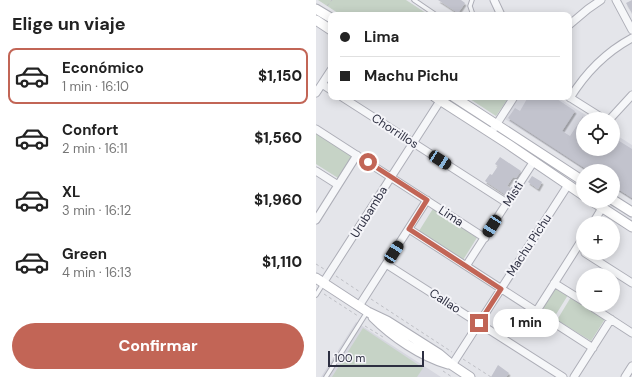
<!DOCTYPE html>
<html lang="es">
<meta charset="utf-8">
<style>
body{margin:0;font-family:"DM Sans",sans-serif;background:#f6f6f6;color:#222;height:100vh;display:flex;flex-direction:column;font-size:15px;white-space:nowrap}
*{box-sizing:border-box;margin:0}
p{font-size:13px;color:#767676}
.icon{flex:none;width:22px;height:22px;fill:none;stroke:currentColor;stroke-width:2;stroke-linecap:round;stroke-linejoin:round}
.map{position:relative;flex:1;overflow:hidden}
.drawer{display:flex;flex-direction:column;background:#fff;width:316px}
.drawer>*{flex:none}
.hud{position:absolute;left:12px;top:12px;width:244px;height:88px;border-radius:8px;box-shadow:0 2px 10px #0003;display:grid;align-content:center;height:88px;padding:0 12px;background:#fff}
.fabs{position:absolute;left:260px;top:112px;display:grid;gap:8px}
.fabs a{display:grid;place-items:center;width:44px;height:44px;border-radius:50%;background:#fff;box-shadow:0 2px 10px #0003;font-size:20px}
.scale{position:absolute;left:12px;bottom:10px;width:96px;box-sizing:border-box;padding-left:4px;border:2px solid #2d2f41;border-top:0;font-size:11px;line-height:14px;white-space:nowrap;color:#2d2f41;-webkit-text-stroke:3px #f4f4f8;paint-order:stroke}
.end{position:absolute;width:18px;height:18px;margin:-9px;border:5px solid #c26556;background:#fff;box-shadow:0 0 0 2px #fff}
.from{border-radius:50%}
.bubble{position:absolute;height:28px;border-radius:14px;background:#fff;box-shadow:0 2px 10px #0003;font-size:13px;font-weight:800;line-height:28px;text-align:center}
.car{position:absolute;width:12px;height:24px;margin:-12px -6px;border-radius:5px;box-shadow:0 0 3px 1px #0007;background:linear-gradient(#222 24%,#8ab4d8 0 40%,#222 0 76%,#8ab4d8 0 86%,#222 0)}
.hud b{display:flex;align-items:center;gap:14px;height:38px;font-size:15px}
.hud b+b{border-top:1px solid #e0e0e0}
.hud i{width:10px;height:10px;background:#222}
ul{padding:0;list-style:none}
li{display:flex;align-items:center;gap:12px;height:56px;margin:0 8px 6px;padding:0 4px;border:2px solid transparent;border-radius:8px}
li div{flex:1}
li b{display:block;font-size:15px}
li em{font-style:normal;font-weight:800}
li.current{border-color:#c26556}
li>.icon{width:36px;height:36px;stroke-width:1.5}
h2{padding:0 12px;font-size:18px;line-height:48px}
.action{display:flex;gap:8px;margin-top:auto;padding:8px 12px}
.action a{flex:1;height:46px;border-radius:24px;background:#c26556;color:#fff;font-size:16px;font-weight:800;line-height:46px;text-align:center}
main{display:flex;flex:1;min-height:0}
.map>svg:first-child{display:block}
.built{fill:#d6d7df}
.green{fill:#c6d3c6}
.building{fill:#c2c3cd;filter:url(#shadow)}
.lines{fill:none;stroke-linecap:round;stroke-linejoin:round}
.lane-casing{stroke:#adaeb7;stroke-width:5.5}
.street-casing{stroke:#adaeb7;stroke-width:9}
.secondary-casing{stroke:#adaeb7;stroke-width:11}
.path{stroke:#bebfc5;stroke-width:1;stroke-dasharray:3 3;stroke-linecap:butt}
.lane{stroke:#f6f7f9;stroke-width:3.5}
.street{stroke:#f6f7f9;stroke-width:7}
.secondary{stroke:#fff;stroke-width:9}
.route{stroke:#c26556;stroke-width:5}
.labels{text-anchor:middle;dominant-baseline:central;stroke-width:4;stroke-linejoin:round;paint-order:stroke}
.street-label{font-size:12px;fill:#2d2f41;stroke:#f4f4f8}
</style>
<main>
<section class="drawer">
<h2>Elige un viaje</h2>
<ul>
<li class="current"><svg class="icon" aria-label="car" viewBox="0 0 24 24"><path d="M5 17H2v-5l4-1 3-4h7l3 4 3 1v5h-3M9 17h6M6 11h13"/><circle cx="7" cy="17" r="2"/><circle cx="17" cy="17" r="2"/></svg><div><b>Económico</b><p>1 min · 16:10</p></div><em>$1,150</em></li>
<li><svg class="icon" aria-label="car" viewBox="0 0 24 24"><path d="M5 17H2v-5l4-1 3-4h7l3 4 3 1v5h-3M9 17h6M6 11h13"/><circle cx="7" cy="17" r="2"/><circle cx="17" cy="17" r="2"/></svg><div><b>Confort</b><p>2 min · 16:11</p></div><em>$1,560</em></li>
<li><svg class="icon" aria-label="car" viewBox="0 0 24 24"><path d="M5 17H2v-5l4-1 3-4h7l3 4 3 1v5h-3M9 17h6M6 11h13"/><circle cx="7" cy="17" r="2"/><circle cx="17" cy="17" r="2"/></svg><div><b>XL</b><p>3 min · 16:12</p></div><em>$1,960</em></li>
<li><svg class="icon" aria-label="car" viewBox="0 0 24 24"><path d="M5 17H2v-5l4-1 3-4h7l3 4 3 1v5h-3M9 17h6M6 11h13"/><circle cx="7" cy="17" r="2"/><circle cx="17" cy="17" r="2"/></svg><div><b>Green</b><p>4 min · 16:13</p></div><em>$1,110</em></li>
</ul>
<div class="action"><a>Confirmar</a></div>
</section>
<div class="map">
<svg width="316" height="377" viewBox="0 0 316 377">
<defs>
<filter id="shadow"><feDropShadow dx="1.5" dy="2.5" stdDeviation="0" flood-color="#0004"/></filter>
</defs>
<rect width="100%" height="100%" fill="#e4e5ea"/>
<!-- built -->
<path class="built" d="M203,97H241L276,119H267V149H297V133L316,145V200L297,188V171H270L189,119Z
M40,322L125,377H5Z"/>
<!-- green -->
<path class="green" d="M2,0H90L113,15H25Z
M151,97H193L180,116Z
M0,133L36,156L22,178L0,164Z
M118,207L162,236L147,260L103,231Z
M239,287L252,295L239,316L226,307Z
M255,297L289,319L275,341L241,320Z
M47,328L107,368L101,377H16Z"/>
<!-- building -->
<path class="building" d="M122,0H145L149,3L142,13Z
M316,0V13L310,3Z
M212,97H238L259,111L246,131L254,136L267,116V149H297V144L300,139L316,149V198L297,186V171H273L192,118L199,108L204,111Z
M184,157L205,171L200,178L197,177L191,186L195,188L190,195L169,181L174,174L176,175L182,166L179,164Z
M216,176L226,182L222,189L212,182Z
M182,365L193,373L190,377H175Z"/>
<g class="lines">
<defs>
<path id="lane" d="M98,0L120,15
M156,0L154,6L157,15
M0,295L7,284
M10,377L51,312"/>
<path id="street" d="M178,0L185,15
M300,0L316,30
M253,25L272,9L285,0
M6,84L15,90
M0,93L15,70
M26,97L191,203
M253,97L288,119
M254,98C270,72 290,52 316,38
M294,119L316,95
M0,129L169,238
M175,133L198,97
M0,171L22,185
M0,220L41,155
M277,223L286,208
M93,229L277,348
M269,253L316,283
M70,264L247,377
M150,266L218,161
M7,283L124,101
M238,283L267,301
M273,305L316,333
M43,306L111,200
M220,312L267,238
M136,365L252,185
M258,377L295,319
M309,377L316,366"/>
<path id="secondary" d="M0,9L15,18
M0,20L15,30
M119,97L192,144L267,195
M138,97L267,181
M297,200L316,212
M276,201L316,227
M0,278L52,312L71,321L123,354L136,365L154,377
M57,317C77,337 105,356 132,364"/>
</defs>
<!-- lane casing -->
<use href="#lane" class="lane-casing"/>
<!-- street casing -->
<use href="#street" class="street-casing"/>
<!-- secondary casing -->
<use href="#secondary" class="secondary-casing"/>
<!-- path -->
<path class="path" d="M11,6L16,0
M0,264L8,269
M20,276L44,292
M8,294L42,316
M55,299L136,352
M49,326L67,337
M147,359L175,377
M127,371L136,377"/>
<!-- lane -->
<use href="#lane" class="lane"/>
<!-- street -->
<use href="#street" class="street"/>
<!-- secondary -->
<use href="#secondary" class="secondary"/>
</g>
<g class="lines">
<!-- route -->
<path class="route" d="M52,162L111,200L93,229L185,289L163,323"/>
</g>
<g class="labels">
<!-- street labels -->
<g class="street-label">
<text transform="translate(79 131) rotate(33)">Chorrillos</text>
<text transform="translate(197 194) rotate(-57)">Misti</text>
<text transform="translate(53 212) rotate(-58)">Urubamba</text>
<text transform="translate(135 216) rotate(33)">Lima</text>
<text transform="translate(213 245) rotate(-57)">Machu Pichu</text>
<text transform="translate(129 301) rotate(33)">Callao</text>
</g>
</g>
</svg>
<div class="fabs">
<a><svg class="icon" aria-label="locate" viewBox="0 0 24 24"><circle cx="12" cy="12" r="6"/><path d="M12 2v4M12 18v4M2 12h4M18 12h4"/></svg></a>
<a><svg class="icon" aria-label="layers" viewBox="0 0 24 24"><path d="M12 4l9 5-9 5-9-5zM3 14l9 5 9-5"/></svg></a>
<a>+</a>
<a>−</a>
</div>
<div class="scale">100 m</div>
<i class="end from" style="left:52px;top:162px"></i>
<i class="end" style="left:163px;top:323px"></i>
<div class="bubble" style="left:177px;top:309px;width:66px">1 min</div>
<i class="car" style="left:124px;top:160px;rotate:123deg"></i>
<i class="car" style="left:176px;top:226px;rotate:213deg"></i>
<i class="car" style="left:78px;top:252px;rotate:33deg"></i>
<div class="hud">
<b><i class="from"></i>Lima</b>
<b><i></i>Machu Pichu</b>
</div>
</div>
</main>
